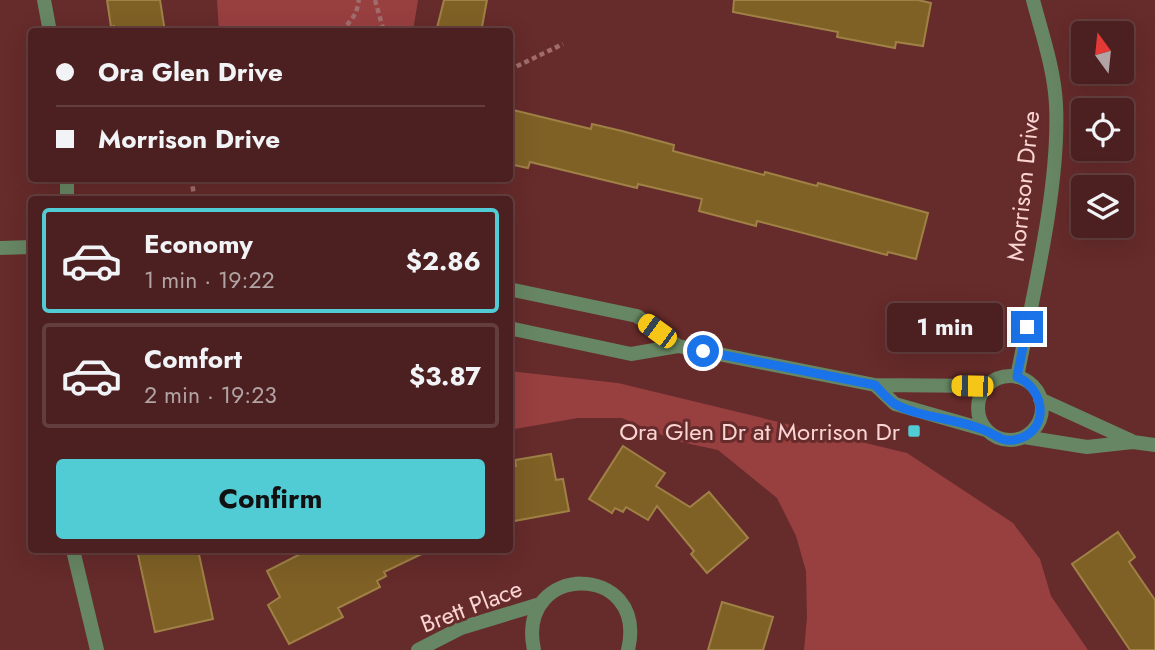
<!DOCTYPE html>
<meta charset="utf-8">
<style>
body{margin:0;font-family:Jost,sans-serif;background:#532829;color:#f1f3f6;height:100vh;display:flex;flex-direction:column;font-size:26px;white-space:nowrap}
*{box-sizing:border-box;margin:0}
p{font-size:23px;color:#b2a3a5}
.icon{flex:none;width:38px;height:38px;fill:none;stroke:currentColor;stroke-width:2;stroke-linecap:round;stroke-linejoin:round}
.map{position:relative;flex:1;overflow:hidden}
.side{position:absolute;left:28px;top:196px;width:485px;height:357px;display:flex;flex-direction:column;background:#4c2020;border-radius:7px;box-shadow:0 7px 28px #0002,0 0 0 2px #633e3e}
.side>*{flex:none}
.guide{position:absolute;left:28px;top:28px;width:485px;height:154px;border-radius:7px;box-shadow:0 7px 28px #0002,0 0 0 2px #633e3e;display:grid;align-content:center;height:154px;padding:0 28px;background:#4c2020}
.needle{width:46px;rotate:345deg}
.tools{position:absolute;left:1071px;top:21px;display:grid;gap:14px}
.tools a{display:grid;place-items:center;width:63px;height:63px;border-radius:7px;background:#4c2020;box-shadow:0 7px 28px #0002,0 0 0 2px #633e3e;font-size:35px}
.end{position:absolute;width:32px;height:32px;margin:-16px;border:9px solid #1a73e8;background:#fff;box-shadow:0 0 0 4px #fff}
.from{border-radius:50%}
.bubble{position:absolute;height:49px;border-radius:7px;background:#4c2020;box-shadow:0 7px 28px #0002,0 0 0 2px #633e3e;font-size:23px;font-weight:700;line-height:49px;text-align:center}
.car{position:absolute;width:21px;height:42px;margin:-21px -10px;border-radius:9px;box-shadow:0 0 5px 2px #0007;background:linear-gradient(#f5c518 24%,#345 0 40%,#f5c518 0 76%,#345 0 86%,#f5c518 0)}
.guide b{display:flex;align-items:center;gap:24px;height:66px;font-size:26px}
.guide b+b{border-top:2px solid #633e3e}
.guide i{width:18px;height:18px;background:#f1f3f6}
ul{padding:12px 0 0;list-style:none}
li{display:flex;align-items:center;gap:21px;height:105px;margin:0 14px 10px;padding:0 14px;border:4px solid #633e3e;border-radius:7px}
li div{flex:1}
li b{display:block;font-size:26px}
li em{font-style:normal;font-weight:700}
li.current{border-color:#51ccd5}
li>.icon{width:63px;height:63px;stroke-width:1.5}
.primary-button{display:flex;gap:14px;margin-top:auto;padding:14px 28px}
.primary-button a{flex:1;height:80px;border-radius:7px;background:#51ccd5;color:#111;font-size:28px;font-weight:700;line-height:80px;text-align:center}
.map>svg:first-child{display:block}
.green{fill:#983f40}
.building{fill:#7f6126;stroke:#9f8146;stroke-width:2}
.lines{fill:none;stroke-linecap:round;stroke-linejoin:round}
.path{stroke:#a06d6c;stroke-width:4.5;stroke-dasharray:5 3.5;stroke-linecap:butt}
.minor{stroke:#678663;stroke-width:14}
.tertiary{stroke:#678663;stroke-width:14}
.route{stroke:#1a73e8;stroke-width:9}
.poi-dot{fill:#51ccd5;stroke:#662b2b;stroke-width:2.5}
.labels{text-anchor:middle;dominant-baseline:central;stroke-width:6;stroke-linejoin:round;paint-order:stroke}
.street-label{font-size:24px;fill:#fbd5d3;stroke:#662b2b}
.poi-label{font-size:24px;fill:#fbd5d3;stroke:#662b2b;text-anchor:end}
</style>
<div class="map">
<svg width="1155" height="650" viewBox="0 0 1155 650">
<rect width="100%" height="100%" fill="#662b2b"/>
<!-- green -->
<path class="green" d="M217,0H418L413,31L219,32Z
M509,371L618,383L907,453L1013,523L1040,559L1051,596L1088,650H804L807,618L806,571L796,536L777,498L718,450L676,441L622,418H578L509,430Z"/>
<!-- building -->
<path class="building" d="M107,0H160L165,32H116L114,26L111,27Z
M444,0H487L481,32H436Z
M734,0H918L931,3L923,46L896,42L895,48L837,37L838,32L733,12Z
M509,109L591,129L592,124L622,131L674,145L673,151L764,175L765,172L817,186L818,183L928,213L916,259L888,252L887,255L757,221L756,226L699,211L702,199L638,184L637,188L530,162L528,168L509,164Z
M623,446L665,473L656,486L690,507L709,492L748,538L707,573L691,554L694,551L657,506L648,520L626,507L623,512L615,508L612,513L589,499Z
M551,454L556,480L563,479L569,511L509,522V467L516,466L515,460Z
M1118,532L1135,557L1129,562L1155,600V650H1130L1072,564Z
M137,550H198L213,619L155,632Z
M308,550H430L384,572L386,576L377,581L380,587L338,608L343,617L289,644L268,605L280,597L267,571Z
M722,602L773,617L763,650H708Z"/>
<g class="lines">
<!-- path -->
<path class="path" d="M375,0L384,32
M342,32L356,13L359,0
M509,70L563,44
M191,178L195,200"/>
<!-- minor -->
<path class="minor" d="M44,0L50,32
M67,200V178
M1017,377C1033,295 1060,186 1056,104C1054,68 1042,34 1033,0
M73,550L97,650
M418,650L461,628L540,604
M534,650C515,561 649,562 628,650"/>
<!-- tertiary -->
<path class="tertiary" d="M0,248L32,247
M509,289L637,316L678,346
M509,328L631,354L678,346L875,385L987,386
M978 408a32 32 0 1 1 64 0a32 32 0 1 1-64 0Z
M875,385L895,404L986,430
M1040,399L1132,441
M1024,437L1087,447L1133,442L1155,445"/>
</g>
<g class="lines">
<!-- route -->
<path class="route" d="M703,351L875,385C881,391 888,400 895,404C917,417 959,419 984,430C995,434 1001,442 1014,440C1051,433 1046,389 1017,377L1027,327"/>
</g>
<!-- markers -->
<rect class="poi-dot" x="907" y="424" width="14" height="14" rx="3.5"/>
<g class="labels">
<!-- street labels -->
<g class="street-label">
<text transform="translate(1023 186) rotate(-84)">Morrison Drive</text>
<text transform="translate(471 606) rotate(-21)">Brett Place</text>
</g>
<!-- poi labels -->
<g class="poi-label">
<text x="900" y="431">Ora Glen Dr at Morrison Dr</text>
</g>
</g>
</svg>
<div class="tools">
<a><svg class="needle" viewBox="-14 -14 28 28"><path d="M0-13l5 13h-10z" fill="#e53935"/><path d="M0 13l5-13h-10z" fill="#b2a3a5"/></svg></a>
<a><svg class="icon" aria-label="locate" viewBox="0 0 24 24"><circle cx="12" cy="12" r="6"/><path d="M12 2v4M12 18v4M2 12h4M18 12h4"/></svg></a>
<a><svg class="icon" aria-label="layers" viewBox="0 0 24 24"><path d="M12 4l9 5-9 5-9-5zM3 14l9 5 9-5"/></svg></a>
</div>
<i class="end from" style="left:703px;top:351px"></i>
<i class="end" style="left:1027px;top:327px"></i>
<div class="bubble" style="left:887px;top:303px;width:116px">1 min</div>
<i class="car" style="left:657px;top:331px;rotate:306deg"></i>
<i class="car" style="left:972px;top:386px;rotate:271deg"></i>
<div class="guide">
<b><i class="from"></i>Ora Glen Drive</b>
<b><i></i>Morrison Drive</b>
</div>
<section class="side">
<ul>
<li class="current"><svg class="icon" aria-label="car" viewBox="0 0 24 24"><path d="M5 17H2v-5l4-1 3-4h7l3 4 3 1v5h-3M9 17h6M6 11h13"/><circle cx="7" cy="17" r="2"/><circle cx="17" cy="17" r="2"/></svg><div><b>Economy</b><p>1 min · 19:22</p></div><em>$2.86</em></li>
<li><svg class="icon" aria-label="car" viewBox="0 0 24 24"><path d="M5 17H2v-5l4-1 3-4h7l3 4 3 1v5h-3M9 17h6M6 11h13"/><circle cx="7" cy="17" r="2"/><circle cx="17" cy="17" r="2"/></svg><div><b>Comfort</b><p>2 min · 19:23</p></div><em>$3.87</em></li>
</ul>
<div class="primary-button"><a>Confirm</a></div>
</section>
</div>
